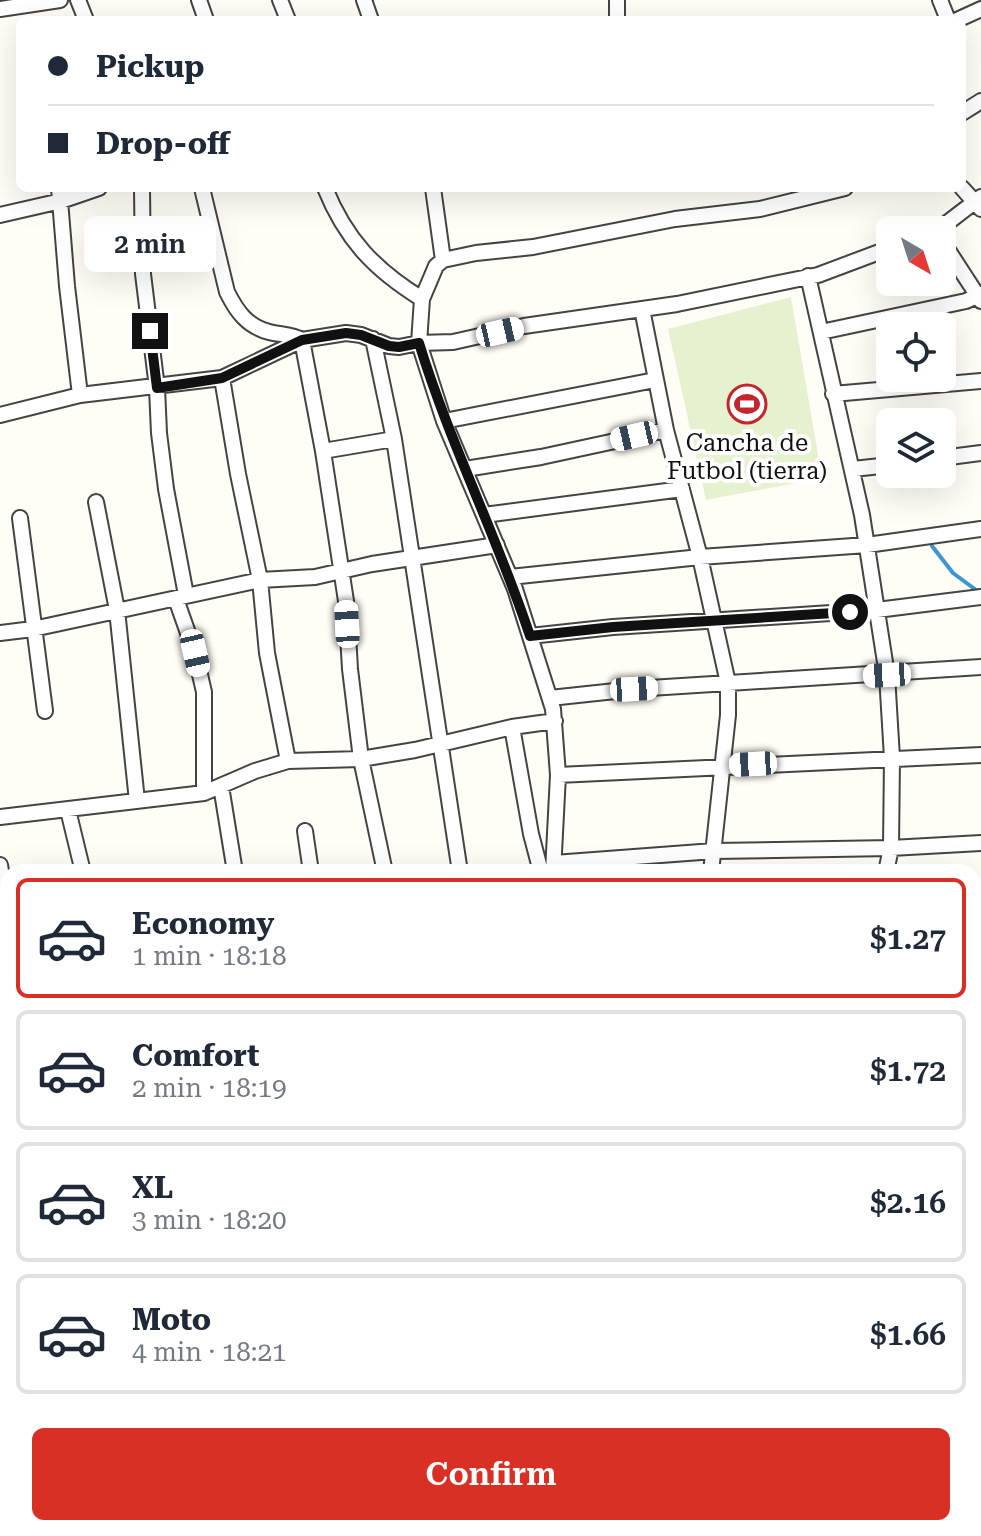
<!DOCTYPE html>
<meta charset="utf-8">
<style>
body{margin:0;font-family:"Roboto Serif",serif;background:#f6f6f7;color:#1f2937;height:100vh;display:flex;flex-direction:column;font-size:30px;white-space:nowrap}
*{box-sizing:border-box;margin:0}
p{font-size:26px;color:#747a83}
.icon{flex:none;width:44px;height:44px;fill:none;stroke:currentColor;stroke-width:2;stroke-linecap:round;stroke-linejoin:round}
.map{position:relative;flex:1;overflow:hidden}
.drawer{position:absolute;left:0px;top:864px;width:982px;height:672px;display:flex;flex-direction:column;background:#fff;border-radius:24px 24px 0 0;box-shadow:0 8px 32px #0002}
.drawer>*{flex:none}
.hud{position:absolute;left:16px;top:16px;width:950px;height:176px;border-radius:12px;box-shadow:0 8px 32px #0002;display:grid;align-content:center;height:176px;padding:0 32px;background:#fff}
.needle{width:52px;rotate:141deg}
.tools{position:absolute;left:876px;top:216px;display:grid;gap:16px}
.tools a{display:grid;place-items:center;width:80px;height:80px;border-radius:12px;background:#fff;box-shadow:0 8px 32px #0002;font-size:40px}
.end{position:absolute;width:36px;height:36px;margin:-18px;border:10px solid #111;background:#fff;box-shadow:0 0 0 4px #fff}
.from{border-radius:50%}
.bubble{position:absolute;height:56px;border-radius:12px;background:#fff;box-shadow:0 8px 32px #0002;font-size:26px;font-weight:600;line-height:56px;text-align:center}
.car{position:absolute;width:24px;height:48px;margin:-24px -12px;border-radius:10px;box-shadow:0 0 6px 2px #0007;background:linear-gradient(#fff 24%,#345 0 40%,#fff 0 76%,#345 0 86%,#fff 0)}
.hud b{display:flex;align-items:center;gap:28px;height:76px;font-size:30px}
.hud b+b{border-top:2px solid #e0e1e3}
.hud i{width:20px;height:20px;background:#1f2937}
ul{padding:14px 0 0;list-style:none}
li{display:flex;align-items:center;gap:24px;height:120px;margin:0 16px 12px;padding:0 16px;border:4px solid #e0e1e3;border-radius:12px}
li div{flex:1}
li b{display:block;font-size:30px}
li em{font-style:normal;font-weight:600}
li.current{border-color:#d93025}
li>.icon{width:72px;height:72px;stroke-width:1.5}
.button{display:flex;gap:16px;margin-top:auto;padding:16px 32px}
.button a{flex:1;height:92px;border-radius:12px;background:#d93025;color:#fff;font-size:32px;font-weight:600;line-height:92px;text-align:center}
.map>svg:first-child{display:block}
.pitch{fill:#e6f2cf}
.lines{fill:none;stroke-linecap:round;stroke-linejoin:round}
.stream{stroke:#3f96cf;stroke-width:4}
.street-casing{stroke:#444;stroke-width:18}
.street{stroke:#fff;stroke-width:14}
.route{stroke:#111;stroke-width:10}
.labels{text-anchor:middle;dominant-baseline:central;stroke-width:8;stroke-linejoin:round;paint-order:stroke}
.poi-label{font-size:24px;fill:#111;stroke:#fff}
</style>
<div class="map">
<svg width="981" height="1536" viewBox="0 0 981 1536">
<rect width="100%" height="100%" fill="#fffdf5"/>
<!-- pitch -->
<path class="pitch" d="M791,297L822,478L706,500L668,329Z"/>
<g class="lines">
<!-- stream -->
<path class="stream" d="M932,546L953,573L980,593"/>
<defs>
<path id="street" d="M78,0L86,20
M199,0L206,20
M280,0L288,20
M364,0L371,20
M940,0L948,20
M0,9L60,0
M617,20V0
M957,20L981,9
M962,113L981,101
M59,188L67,286L80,395
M142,188L143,274L157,388L159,433L166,489L186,595
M202,188L227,292C237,312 247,326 269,332C281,335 291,334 302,340L323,451L346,601L350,669L361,759L385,872
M325,188C346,240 375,270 422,299
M433,188L443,260L436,266L422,299L419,343L444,421L515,589L553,709L558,775L553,872
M962,188L981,209
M0,215L61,201L99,188
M938,230L981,197
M942,241L981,301
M443,260L476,253L533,247L675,219L760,209L845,188
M808,276L862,515L887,675L892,758L891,848L886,872
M642,309L666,430L700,557L728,683V715L711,872
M821,332L966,301L981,294
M373,339L394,439L460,872
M222,378L238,474L260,580L267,653L288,761
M833,394L981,381
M0,415L80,395L222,378L302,340L346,333L361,335L389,346L399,347L419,343L453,342L524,326L677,304L818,275L890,248
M444,421L655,380
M323,451L394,439
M942,458L981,453
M465,469L541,457L666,430
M853,469L890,465
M96,502L117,610L137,801
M484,515L682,489
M20,518L45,711
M510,577L700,557L867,545L981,529
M176,599L195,653L204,692V793
M0,633L33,629L260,580L315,577L372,564L497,545
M530,636L613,627L877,610L981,597
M550,698L634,689L981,667
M512,727L531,834L541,872
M558,775L981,755
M221,786L235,872
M68,810L83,872
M0,817L204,793L255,771L288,761L361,759L415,750L512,727L555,721
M305,831L311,872
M554,863L714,851L891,848L981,843
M0,865L8,914
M974,962H981
M0,1017L8,1015
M974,1054H981
M974,1164L981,1163
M974,1245L981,1244
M0,1266L8,1265
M0,1294L8,1312
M980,1415L981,1395
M0,1471L8,1469
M83,1528L85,1536
M164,1528L166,1536
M245,1528L247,1536
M351,1528L398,1536
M582,1528L583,1536
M649,1528L650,1536
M722,1528L723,1536
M798,1528V1536
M868,1528L869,1536
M944,1528L945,1536
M485,1536L486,1528"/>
</defs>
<!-- street casing -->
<use href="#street" class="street-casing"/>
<!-- street -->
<use href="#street" class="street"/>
</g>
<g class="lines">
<!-- route -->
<path class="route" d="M150,331L157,388L222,378L302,340L346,333L361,335L389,346L399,347L419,343C450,444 497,536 530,636L613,627L850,612"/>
</g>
<!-- icons -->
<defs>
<symbol id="stadium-ring" viewBox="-11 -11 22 22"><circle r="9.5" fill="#fff" stroke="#c4262e" stroke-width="1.5"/><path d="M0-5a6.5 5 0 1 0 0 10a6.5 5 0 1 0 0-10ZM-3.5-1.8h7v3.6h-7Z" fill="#c4262e"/></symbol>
</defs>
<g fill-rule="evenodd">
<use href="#stadium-ring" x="725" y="382" width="44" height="44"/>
</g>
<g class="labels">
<!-- poi labels -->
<g class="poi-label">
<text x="747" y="443">Cancha de<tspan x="747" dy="28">Futbol (tierra)</tspan></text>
</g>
</g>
</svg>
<div class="tools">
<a><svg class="needle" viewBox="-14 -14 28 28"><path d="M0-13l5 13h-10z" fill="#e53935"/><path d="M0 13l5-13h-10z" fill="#747a83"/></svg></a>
<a><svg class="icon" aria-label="locate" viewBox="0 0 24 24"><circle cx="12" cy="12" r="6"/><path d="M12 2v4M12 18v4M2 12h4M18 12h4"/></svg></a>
<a><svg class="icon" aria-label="layers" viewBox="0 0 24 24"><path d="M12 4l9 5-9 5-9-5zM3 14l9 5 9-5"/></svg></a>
</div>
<i class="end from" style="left:850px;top:612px"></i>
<i class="end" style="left:150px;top:331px"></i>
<div class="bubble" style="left:84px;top:216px;width:132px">2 min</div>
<i class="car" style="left:500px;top:332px;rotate:77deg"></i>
<i class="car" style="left:634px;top:436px;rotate:257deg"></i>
<i class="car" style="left:347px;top:624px;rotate:357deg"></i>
<i class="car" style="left:195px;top:653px;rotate:167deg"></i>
<i class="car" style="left:887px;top:675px;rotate:267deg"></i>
<i class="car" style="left:634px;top:689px;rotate:87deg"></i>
<i class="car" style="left:753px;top:764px;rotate:267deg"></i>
<div class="hud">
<b><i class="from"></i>Pickup</b>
<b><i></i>Drop-off</b>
</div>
<section class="drawer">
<ul>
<li class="current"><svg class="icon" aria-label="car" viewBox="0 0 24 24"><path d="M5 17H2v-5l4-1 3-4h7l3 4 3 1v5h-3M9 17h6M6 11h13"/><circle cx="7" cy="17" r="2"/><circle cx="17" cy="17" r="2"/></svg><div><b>Economy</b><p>1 min · 18:18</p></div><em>$1.27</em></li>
<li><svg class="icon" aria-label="car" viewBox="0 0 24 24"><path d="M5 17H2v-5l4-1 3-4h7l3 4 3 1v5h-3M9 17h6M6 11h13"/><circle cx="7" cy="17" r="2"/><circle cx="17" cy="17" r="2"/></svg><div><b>Comfort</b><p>2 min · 18:19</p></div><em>$1.72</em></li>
<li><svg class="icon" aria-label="car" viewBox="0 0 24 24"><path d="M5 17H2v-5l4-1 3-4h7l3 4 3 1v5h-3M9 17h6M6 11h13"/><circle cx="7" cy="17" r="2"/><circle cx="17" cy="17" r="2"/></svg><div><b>XL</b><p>3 min · 18:20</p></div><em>$2.16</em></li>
<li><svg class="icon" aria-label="car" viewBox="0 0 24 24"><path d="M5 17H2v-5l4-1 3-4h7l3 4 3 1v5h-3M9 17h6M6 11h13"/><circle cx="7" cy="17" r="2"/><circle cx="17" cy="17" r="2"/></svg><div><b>Moto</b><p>4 min · 18:21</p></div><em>$1.66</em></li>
</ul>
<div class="button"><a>Confirm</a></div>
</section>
</div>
